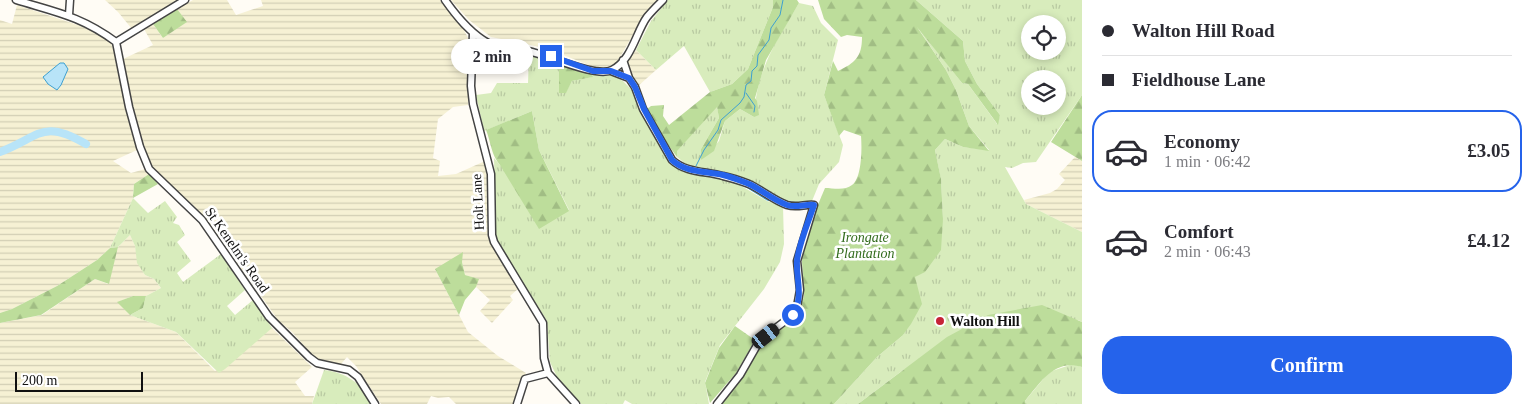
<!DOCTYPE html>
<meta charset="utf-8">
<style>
body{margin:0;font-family:"Times New Roman",serif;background:#f7f7f7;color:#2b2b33;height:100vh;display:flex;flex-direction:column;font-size:19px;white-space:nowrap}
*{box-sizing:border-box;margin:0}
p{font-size:16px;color:#7c7c81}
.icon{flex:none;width:28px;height:28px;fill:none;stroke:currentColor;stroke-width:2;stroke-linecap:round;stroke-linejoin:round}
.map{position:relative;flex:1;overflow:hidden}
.sheet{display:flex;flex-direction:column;background:#fff;width:450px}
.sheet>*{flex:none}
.top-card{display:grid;align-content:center;height:110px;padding:0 20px;background:#fff}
.tools{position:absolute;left:1021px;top:15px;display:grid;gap:10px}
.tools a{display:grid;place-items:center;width:45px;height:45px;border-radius:50%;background:#fff;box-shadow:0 2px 8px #0003;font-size:25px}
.scale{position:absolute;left:15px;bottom:12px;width:128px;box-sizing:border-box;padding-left:5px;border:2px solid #111;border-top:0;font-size:14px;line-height:18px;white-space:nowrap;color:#111;-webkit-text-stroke:4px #fff;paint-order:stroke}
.end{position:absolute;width:22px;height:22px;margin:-11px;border:6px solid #2563eb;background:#fff;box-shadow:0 0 0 2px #fff}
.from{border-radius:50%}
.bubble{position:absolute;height:35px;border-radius:18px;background:#fff;box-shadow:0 2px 8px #0003;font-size:16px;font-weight:600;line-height:35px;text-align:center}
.car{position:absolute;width:15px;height:30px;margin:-15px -8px;border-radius:6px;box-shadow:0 0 4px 1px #0007;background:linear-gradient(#222 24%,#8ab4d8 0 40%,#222 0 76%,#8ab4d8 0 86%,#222 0)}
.top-card b{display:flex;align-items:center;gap:18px;height:48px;font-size:19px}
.top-card b+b{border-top:1px solid #e1e1e2}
.top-card i{width:12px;height:12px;background:#2b2b33}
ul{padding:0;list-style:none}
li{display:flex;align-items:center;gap:15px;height:82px;margin:0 10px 8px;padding:0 10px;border:2px solid transparent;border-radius:20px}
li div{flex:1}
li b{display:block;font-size:19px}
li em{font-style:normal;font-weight:600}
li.on{border-color:#2563eb}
li>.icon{width:45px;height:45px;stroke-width:1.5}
.button{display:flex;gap:10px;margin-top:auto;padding:10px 20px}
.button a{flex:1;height:58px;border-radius:20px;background:#2563eb;color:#fff;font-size:20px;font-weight:600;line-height:58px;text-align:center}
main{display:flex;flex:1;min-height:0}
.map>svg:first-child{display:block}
.farmland{fill:url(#farmland-rules)}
.grass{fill:url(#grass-tufts);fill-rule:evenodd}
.forest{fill:url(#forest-firs)}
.water{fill:#b8e4f8;stroke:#3da0d1}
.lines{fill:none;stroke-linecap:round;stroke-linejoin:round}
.stream{stroke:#3da0d1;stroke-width:1}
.river{stroke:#b8e4f8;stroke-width:8}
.minor-casing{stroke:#444;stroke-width:9}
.minor{stroke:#fff;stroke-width:6}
.route{stroke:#2563eb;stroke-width:6}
.poi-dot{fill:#c62437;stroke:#fff;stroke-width:2}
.labels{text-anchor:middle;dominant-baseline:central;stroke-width:5;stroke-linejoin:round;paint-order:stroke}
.street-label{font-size:14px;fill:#111;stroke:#fff}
.park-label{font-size:14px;font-style:italic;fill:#336c1e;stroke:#fff}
.poi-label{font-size:14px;font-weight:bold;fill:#111;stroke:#fff;text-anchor:start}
</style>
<main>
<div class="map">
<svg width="1082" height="404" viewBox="0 0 1082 404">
<defs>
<pattern id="farmland-rules" width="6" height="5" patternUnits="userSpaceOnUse" patternTransform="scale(1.25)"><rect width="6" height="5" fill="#f6f1d4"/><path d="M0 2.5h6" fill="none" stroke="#d2ceb5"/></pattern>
<pattern id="grass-tufts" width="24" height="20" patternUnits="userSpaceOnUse" patternTransform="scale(1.25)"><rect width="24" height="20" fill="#d8ecbc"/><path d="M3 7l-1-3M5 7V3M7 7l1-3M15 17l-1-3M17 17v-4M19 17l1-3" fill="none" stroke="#b8c9a1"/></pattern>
<pattern id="forest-firs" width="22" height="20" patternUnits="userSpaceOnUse" patternTransform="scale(1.25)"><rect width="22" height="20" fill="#bddd9b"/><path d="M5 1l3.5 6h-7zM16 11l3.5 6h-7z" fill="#a1bd84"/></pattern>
</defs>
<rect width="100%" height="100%" fill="#fffcf5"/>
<!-- farmland -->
<path class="farmland" d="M105,0H178L132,29L118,12Z
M193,0H227L236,15L263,6L261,0H440L463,28L468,38V105L453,107L438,119L433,158L440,161L438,176L456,174L485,161L487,172L489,238L518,289L510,296L513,300L492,323L480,311L490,300L476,287L478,279L465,275L462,262L435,269L468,332L498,356L526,373L520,383L515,404H456L449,397L438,398L431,396L427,404H381L356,366L347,357L341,364L316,359L292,332L278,320L206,219L193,205L155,173L148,163L137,120L134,119L123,59L153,45L144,29L153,24L163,38L186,22L177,9Z
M451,0H659L637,28L616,64L606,67H594L545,48L491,37L469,20Z
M17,5L81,26L102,36L111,43L115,55L137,150L113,161L131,173L145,169L149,174L134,184L133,198L110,248L97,260L57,286L12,309L0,313V20L12,24Z
M636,50L656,70L637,87L627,65L628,60Z
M1075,157L1082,161V232L1026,204L1024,200L1050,193L1057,189L1065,180L1059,174Z
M130,235L135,246L138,263L145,275L154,279L161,288L146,296H133L118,302L130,315L176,332L215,371L272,328L312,367L295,382L305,396H314L312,404H0V323L42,315L95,279L108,284L118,247Z"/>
<!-- grass -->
<path class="grass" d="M668,0H773V7L748,69L732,84L710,92L684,46L656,70L636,50L651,21Z
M916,0H1082V95L1036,162L1023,163L1012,168L1005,167L1026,204L1082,232V322L1078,320L903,370L858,404H834L877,357L902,336L915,277L943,219L941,180L935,150L945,139L963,147L989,150L969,126L956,90L946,70L914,22L962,83L968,84L997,124L1000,115L977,84L965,61L963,41ZM1030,24H1058V51H1030ZM1030,79H1058V106H1030Z
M799,3L813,6L821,23L838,40L824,95L843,145L839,162L819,184L812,201L791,203L784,201L736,175L691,168L677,157L676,151L717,106L719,118L701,149V160L719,141L725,121L740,109L754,117C756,71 776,41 799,3Z
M529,55L562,64L559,68V93L566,92L572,81L592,77L591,74L613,75L623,81L634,92L670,164L691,174L731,180L767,201L783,206L784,244L780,262L764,289L720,345L705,382L709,404H632L625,400L623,404H581L557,377L550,362L547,321L496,239L494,158L500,165L569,210L539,150L532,111L484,131L476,95L491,93L497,83H528Z
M133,198L148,213L165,201L177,217L173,223L179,225L185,235L177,242L191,261L177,273L183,282L221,254L245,290L227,306L235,315L253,300L272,328L225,369L219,373L176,332L130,315L143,308L146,296L161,288L154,279L145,275L137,263L135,246L130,235L118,247L110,248Z
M1073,364L1082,367V404H1026L1025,401L1049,372Z
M324,370C344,372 364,383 370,404H312Z"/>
<!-- forest -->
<path class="forest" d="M773,0H797L799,3L766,60L755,98L757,101L759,115L754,117L740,109L725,121L714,151L701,160V149L719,118L717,107L677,151V157L661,135L647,109L651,106L664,105L663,116L669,125L710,92L732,84L748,69L773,7Z
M818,0H916L963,41L965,61L977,84L1000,115L998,125L968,84L962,83L917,27L946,70L956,90L969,126L989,151L963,147L945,139L935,150L941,179L943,219L941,250L925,272L915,277L922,304L911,324L902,336L877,357L834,404H722L742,379L764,341L795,319L801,306L804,296L802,262L803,240L825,188C833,188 845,191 852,185C862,178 862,148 861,136L844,130L839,136L824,95L833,61L838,71C855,63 862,57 862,37L847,35L841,37L824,19Z
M177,9L187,22L163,38L153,24Z
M562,64L591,74L593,77L572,81L566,93H559V68Z
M1082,95V161L1051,142Z
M532,111L539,150L569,211L539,229L500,165C491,155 491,142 486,130Z
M149,174L158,184L133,198L134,184Z
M118,247L109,284L95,279L41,315L0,323V313L12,309L57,286L97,260L110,248Z
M463,252L462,262L465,275L479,279L476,287L465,300L459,315L435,269Z
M133,296H146L143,308L130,315L117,302Z
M1042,305L1082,322V367C1054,359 1041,382 1025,401L1026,404H858L947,337L988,315Z
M735,326L755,340L736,373L710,403L705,383L719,348Z"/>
<!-- water -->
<path class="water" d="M60,63H64L68,69L61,85L57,90L48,84L43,77Z"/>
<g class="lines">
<!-- stream -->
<path class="stream" d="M746,93L755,106L754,112
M696,166L704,150L718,130L721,120L740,103L744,97L746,85L751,81L752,71L757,66L758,55L769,40L771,28L780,15L783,0
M743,185L767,200L772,201"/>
<!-- river -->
<path class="river" d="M0,152C40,137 42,118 86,144"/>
<defs>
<path id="minor" d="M16,0C55,12 81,16 116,42L129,107L140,147L149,169L202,220L269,317L309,357L317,363L349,370L358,377L375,404
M445,0C457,17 470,33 488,43C500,50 515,48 528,51C548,55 596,78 612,70C632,60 636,32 647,17C652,11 658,5 663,0
M69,15L70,0
M473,33L471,86L473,104L491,174L492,235L494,242L543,323L544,358L548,373L576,404
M116,42L185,0
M623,60L629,78
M611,71L629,78L635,87L643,109L672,160C686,173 706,171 723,176C732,178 741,181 749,184C762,190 773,200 787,205C797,208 805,204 814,205L797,261L800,290L797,307L793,315L760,340L740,375L717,404
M517,404L525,379L548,373"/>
</defs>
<!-- minor casing -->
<use href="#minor" class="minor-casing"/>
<!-- minor -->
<use href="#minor" class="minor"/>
</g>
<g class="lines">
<!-- route -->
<path class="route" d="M551,56L593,71H611L629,78L635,87L644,109L672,160C686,173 706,171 723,175C732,177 741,181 749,184C762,190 773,200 787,205C796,208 805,204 814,205C808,223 799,243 797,261C796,281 804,295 793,315"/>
</g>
<!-- markers -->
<circle class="poi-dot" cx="940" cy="321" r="5"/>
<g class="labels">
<!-- street labels -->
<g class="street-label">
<text transform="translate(478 202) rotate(-93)">Holt Lane</text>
<text transform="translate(237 250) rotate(55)">St Kenelm's Road</text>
</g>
<!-- park labels -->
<g class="park-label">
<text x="865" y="237">Irongate<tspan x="865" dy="16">Plantation</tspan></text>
</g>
<!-- poi labels -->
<g class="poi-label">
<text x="950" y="321">Walton Hill</text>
</g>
</g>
</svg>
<div class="tools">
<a><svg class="icon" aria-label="locate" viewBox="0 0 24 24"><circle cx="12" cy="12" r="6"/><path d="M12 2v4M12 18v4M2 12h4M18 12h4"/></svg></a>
<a><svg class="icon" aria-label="layers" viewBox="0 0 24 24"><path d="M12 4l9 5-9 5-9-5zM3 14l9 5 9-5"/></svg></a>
</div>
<div class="scale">200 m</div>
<i class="end from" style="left:793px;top:315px"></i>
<i class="end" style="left:551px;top:56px"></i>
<div class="bubble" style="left:451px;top:39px;width:82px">2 min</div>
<i class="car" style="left:766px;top:336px;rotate:52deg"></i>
</div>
<section class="sheet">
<div class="top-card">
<b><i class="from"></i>Walton Hill Road</b>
<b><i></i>Fieldhouse Lane</b>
</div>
<ul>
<li class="on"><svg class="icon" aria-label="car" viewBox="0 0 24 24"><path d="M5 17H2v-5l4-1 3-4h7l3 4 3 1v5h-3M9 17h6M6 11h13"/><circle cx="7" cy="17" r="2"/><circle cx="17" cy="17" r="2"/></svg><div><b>Economy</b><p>1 min · 06:42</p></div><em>£3.05</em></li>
<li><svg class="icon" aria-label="car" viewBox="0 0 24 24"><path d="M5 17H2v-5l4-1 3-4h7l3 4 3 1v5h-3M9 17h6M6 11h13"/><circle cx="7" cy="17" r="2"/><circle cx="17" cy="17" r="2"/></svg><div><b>Comfort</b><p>2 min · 06:43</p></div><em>£4.12</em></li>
</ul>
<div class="button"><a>Confirm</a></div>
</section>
</main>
